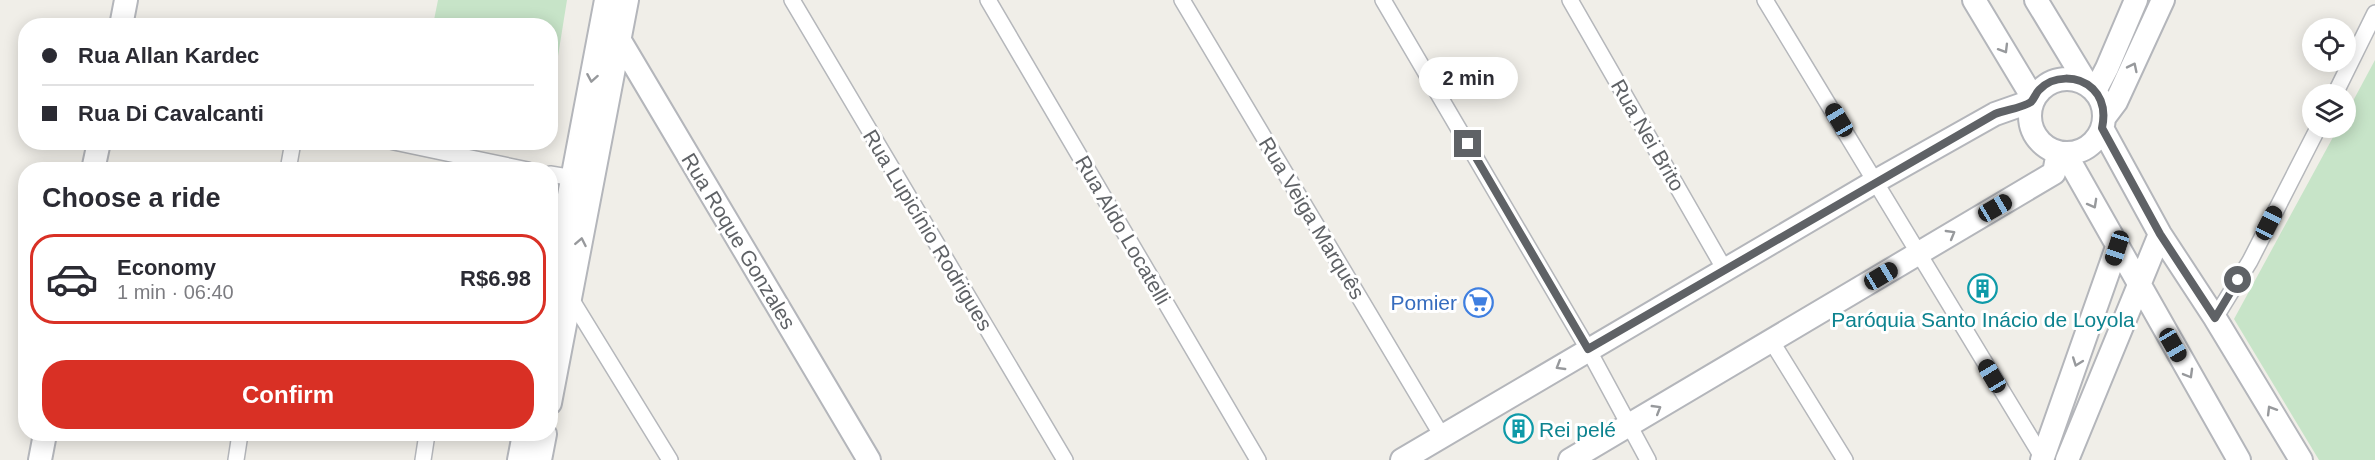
<!DOCTYPE html>
<meta charset="utf-8">
<style>
body{margin:0;font-family:Helvetica,sans-serif;background:#f7f7f7;color:#2b2b33;height:100vh;display:flex;flex-direction:column;font-size:22px;white-space:nowrap}
*{box-sizing:border-box;margin:0}
p{font-size:20px;color:#7c7c81}
.icon{flex:none;width:33px;height:33px;fill:none;stroke:currentColor;stroke-width:2;stroke-linecap:round;stroke-linejoin:round}
.map{position:relative;flex:1;overflow:hidden}
.side{position:absolute;left:18px;top:162px;width:540px;height:279px;display:flex;flex-direction:column;background:#fff;border-radius:24px;box-shadow:0 3px 15px #0003}
.side>*{flex:none}
.hud{position:absolute;left:18px;top:18px;width:540px;height:132px;border-radius:24px;box-shadow:0 3px 15px #0003;display:grid;align-content:center;height:132px;padding:0 24px;background:#fff}
.fabs{position:absolute;left:2302px;top:18px;display:grid;gap:12px}
.fabs a{display:grid;place-items:center;width:54px;height:54px;border-radius:50%;background:#fff;box-shadow:0 3px 15px #0003;font-size:30px}
.end{position:absolute;width:27px;height:27px;margin:-14px;border:8px solid #5f6266;background:#fff;box-shadow:0 0 0 3px #fff}
.from{border-radius:50%}
.bubble{position:absolute;height:42px;border-radius:21px;background:#fff;box-shadow:0 3px 15px #0003;font-size:20px;font-weight:700;line-height:42px;text-align:center}
.car{position:absolute;width:18px;height:36px;margin:-18px -9px;border-radius:8px;box-shadow:0 0 4px 2px #0007;background:linear-gradient(#222 24%,#8ab4d8 0 40%,#222 0 76%,#8ab4d8 0 86%,#222 0)}
.hud b{display:flex;align-items:center;gap:21px;height:57px;font-size:22px}
.hud b+b{border-top:2px solid #e1e1e2}
.hud i{width:15px;height:15px;background:#2b2b33}
ul{padding:0;list-style:none}
li{display:flex;align-items:center;gap:18px;height:90px;margin:0 12px 9px;padding:0 12px;border:3px solid #e1e1e2;border-radius:24px}
li div{flex:1}
li b{display:block;font-size:22px}
li em{font-style:normal;font-weight:700}
li.current{border-color:#d93025}
li>.icon{width:54px;height:54px;stroke-width:1.5}
h2{padding:0 24px;font-size:27px;line-height:72px}
.button{display:flex;gap:12px;margin-top:auto;padding:12px 24px}
.button a{flex:1;height:69px;border-radius:24px;background:#d93025;color:#fff;font-size:24px;font-weight:700;line-height:69px;text-align:center}
.map>svg:first-child{display:block}
.green{fill:#c7e4c8}
.lines{fill:none;stroke-linecap:round;stroke-linejoin:round}
.street-casing{stroke:#b5b7bb;stroke-width:18}
.secondary-casing{stroke:#b4b6bb;stroke-width:26}
.street{stroke:#fff;stroke-width:15}
.secondary{stroke:#fff;stroke-width:22}
.oneway{stroke:#97999c}
.route{stroke:#5f6266;stroke-width:8}
.labels{text-anchor:middle;dominant-baseline:central;stroke-width:6;stroke-linejoin:round;paint-order:stroke}
.street-label{font-size:21px;fill:#5f6266;stroke:#fff}
.shop-label{font-size:21px;fill:#366cbe;stroke:#fff;text-anchor:end}
.culture-label{font-size:21px;fill:#0d838f;stroke:#fff}
</style>
<div class="map">
<svg width="2375" height="460" viewBox="0 0 2375 460">
<rect width="100%" height="100%" fill="#f0eee8"/>
<!-- green -->
<path class="green" d="M438,0H567L558,56L551,55L550,26L433,25Z
M2375,60V460H2319L2234,319L2338,128H2346V114Z"/>
<g class="lines">
<defs>
<path id="street" d="M792,0L1065,460
M988,0L1258,460
M1182,0L1442,436
M1383,0L1588,349L1648,460
M1570,0L1725,270
M1765,0L2044,460
M2335,94L2375,13
M394,142L528,170
M288,170L293,142
M550,174L580,179
M568,294L670,460
M2215,318L2250,261L2318,128
M1772,342L1845,460
M236,460L240,434
M423,460L427,434"/>
<path id="secondary" d="M1974,0L2033,98
M2036,0L2087,84
M121,26L126,0
M600,34L619,39L869,460
M2030 116a37 37 0 1 1 74 0a37 37 0 1 1-74 0Z
M2095,91L2107,68L2136,0
M2104,118L2116,102L2163,0
M2102,128L2160,234L2215,318L2301,460
M2065,153L2239,460
M93,170L99,142
M550,296L606,0
M550,403L627,0
M40,460L45,434
M519,460L524,434
M540,460L545,434
M1402,460L1876,181L1995,114L2032,101
M1570,460L2054,173L2058,152
M2042,460L2117,247
M2067,460L2160,234"/>
</defs>
<!-- street casing -->
<use href="#street" class="street-casing"/>
<!-- secondary casing -->
<use href="#secondary" class="secondary-casing"/>
<!-- street -->
<use href="#street" class="street"/>
<!-- secondary -->
<use href="#secondary" class="secondary"/>
</g>
<!-- one-way arrows -->
<defs><path id="oneway-chevron" d="M-2-3.5L2.5 0L-2 3.5" fill="none" stroke-width="1.6" stroke-linecap="round" stroke-linejoin="round" transform="scale(1.5)"/></defs>
<g class="oneway">
<use href="#oneway-chevron" transform="translate(2004 49) rotate(59)"/>
<use href="#oneway-chevron" transform="translate(2133 67) rotate(-64)"/>
<use href="#oneway-chevron" transform="translate(592 78) rotate(100)"/>
<use href="#oneway-chevron" transform="translate(2093 204) rotate(61)"/>
<use href="#oneway-chevron" transform="translate(1951 234) rotate(-30)"/>
<use href="#oneway-chevron" transform="translate(581 242) rotate(-79)"/>
<use href="#oneway-chevron" transform="translate(2077 362) rotate(110)"/>
<use href="#oneway-chevron" transform="translate(1560 366) rotate(149)"/>
<use href="#oneway-chevron" transform="translate(2189 374) rotate(60)"/>
<use href="#oneway-chevron" transform="translate(1657 409) rotate(-31)"/>
<use href="#oneway-chevron" transform="translate(2271 410) rotate(-121)"/>
</g>
<g class="lines">
<!-- route -->
<path class="route" d="M1468,144L1588,349L1995,114C2005,110 2022,108 2031,102C2034,99 2036,93 2039,90C2053,75 2078,75 2093,89C2104,100 2105,114 2102,128L2160,234L2215,318L2238,280"/>
</g>
<!-- icons -->
<defs>
<symbol id="building-ring" viewBox="-11 -11 22 22"><circle r="9.5" fill="#fff" stroke="#0f9aa8" stroke-width="1.5"/><path d="M-4-6H4V6H1V3H-1V6H-4ZM-2.5-4.3h1.7v1.8h-1.7ZM.8-4.3h1.7v1.8H.8ZM-2.5-1h1.7V.8h-1.7ZM.8-1h1.7V.8H.8Z" fill="#0f9aa8"/></symbol>
<symbol id="supermarket-ring" viewBox="-11 -11 22 22"><circle r="9.5" fill="#fff" stroke="#3f7fe0" stroke-width="1.5"/><path d="M-6-5.5h2.5l.6 2H6L4.5 2H-2.5L-4.4-4H-6ZM-1.5 3.2a1.3 1.3 0 1 0 .1 0ZM3 3.2a1.3 1.3 0 1 0 .1 0Z" fill="#3f7fe0"/></symbol>
</defs>
<g fill-rule="evenodd">
<use href="#building-ring" x="1966" y="272" width="33" height="33"/>
<use href="#supermarket-ring" x="1462" y="286" width="33" height="33"/>
<use href="#building-ring" x="1502" y="412" width="33" height="33"/>
</g>
<g class="labels">
<!-- street labels -->
<g class="street-label">
<text transform="translate(1648 135) rotate(60)">Rua Nei Brito</text>
<text transform="translate(1312 218) rotate(59)">Rua Veiga Marquês</text>
<text transform="translate(928 230) rotate(59)">Rua Lupicínio Rodrigues</text>
<text transform="translate(1123 230) rotate(60)">Rua Aldo Locatelli</text>
<text transform="translate(739 241) rotate(59)">Rua Roque Gonzales</text>
</g>
<!-- shop labels -->
<g class="shop-label">
<text x="1457" y="302">Pomier</text>
</g>
<!-- culture labels -->
<g class="culture-label">
<text x="1983" y="319">Paróquia Santo Inácio de Loyola</text>
<text x="1539" y="429" text-anchor="start">Rei pelé</text>
</g>
</g>
</svg>
<div class="fabs">
<a><svg class="icon" aria-label="locate" viewBox="0 0 24 24"><circle cx="12" cy="12" r="6"/><path d="M12 2v4M12 18v4M2 12h4M18 12h4"/></svg></a>
<a><svg class="icon" aria-label="layers" viewBox="0 0 24 24"><path d="M12 4l9 5-9 5-9-5zM3 14l9 5 9-5"/></svg></a>
</div>
<i class="end from" style="left:2238px;top:280px"></i>
<i class="end" style="left:1468px;top:144px"></i>
<div class="bubble" style="left:1419px;top:57px;width:99px">2 min</div>
<i class="car" style="left:1839px;top:120px;rotate:329deg"></i>
<i class="car" style="left:1995px;top:208px;rotate:60deg"></i>
<i class="car" style="left:2269px;top:223px;rotate:27deg"></i>
<i class="car" style="left:2117px;top:248px;rotate:198deg"></i>
<i class="car" style="left:1881px;top:276px;rotate:59deg"></i>
<i class="car" style="left:2173px;top:345px;rotate:150deg"></i>
<i class="car" style="left:1992px;top:376px;rotate:329deg"></i>
<div class="hud">
<b><i class="from"></i>Rua Allan Kardec</b>
<b><i></i>Rua Di Cavalcanti</b>
</div>
<section class="side">
<h2>Choose a ride</h2>
<ul>
<li class="current"><svg class="icon" aria-label="car" viewBox="0 0 24 24"><path d="M5 17H2v-5l4-1 3-4h7l3 4 3 1v5h-3M9 17h6M6 11h13"/><circle cx="7" cy="17" r="2"/><circle cx="17" cy="17" r="2"/></svg><div><b>Economy</b><p>1 min · 06:40</p></div><em>R$6.98</em></li>
</ul>
<div class="button"><a>Confirm</a></div>
</section>
</div>
